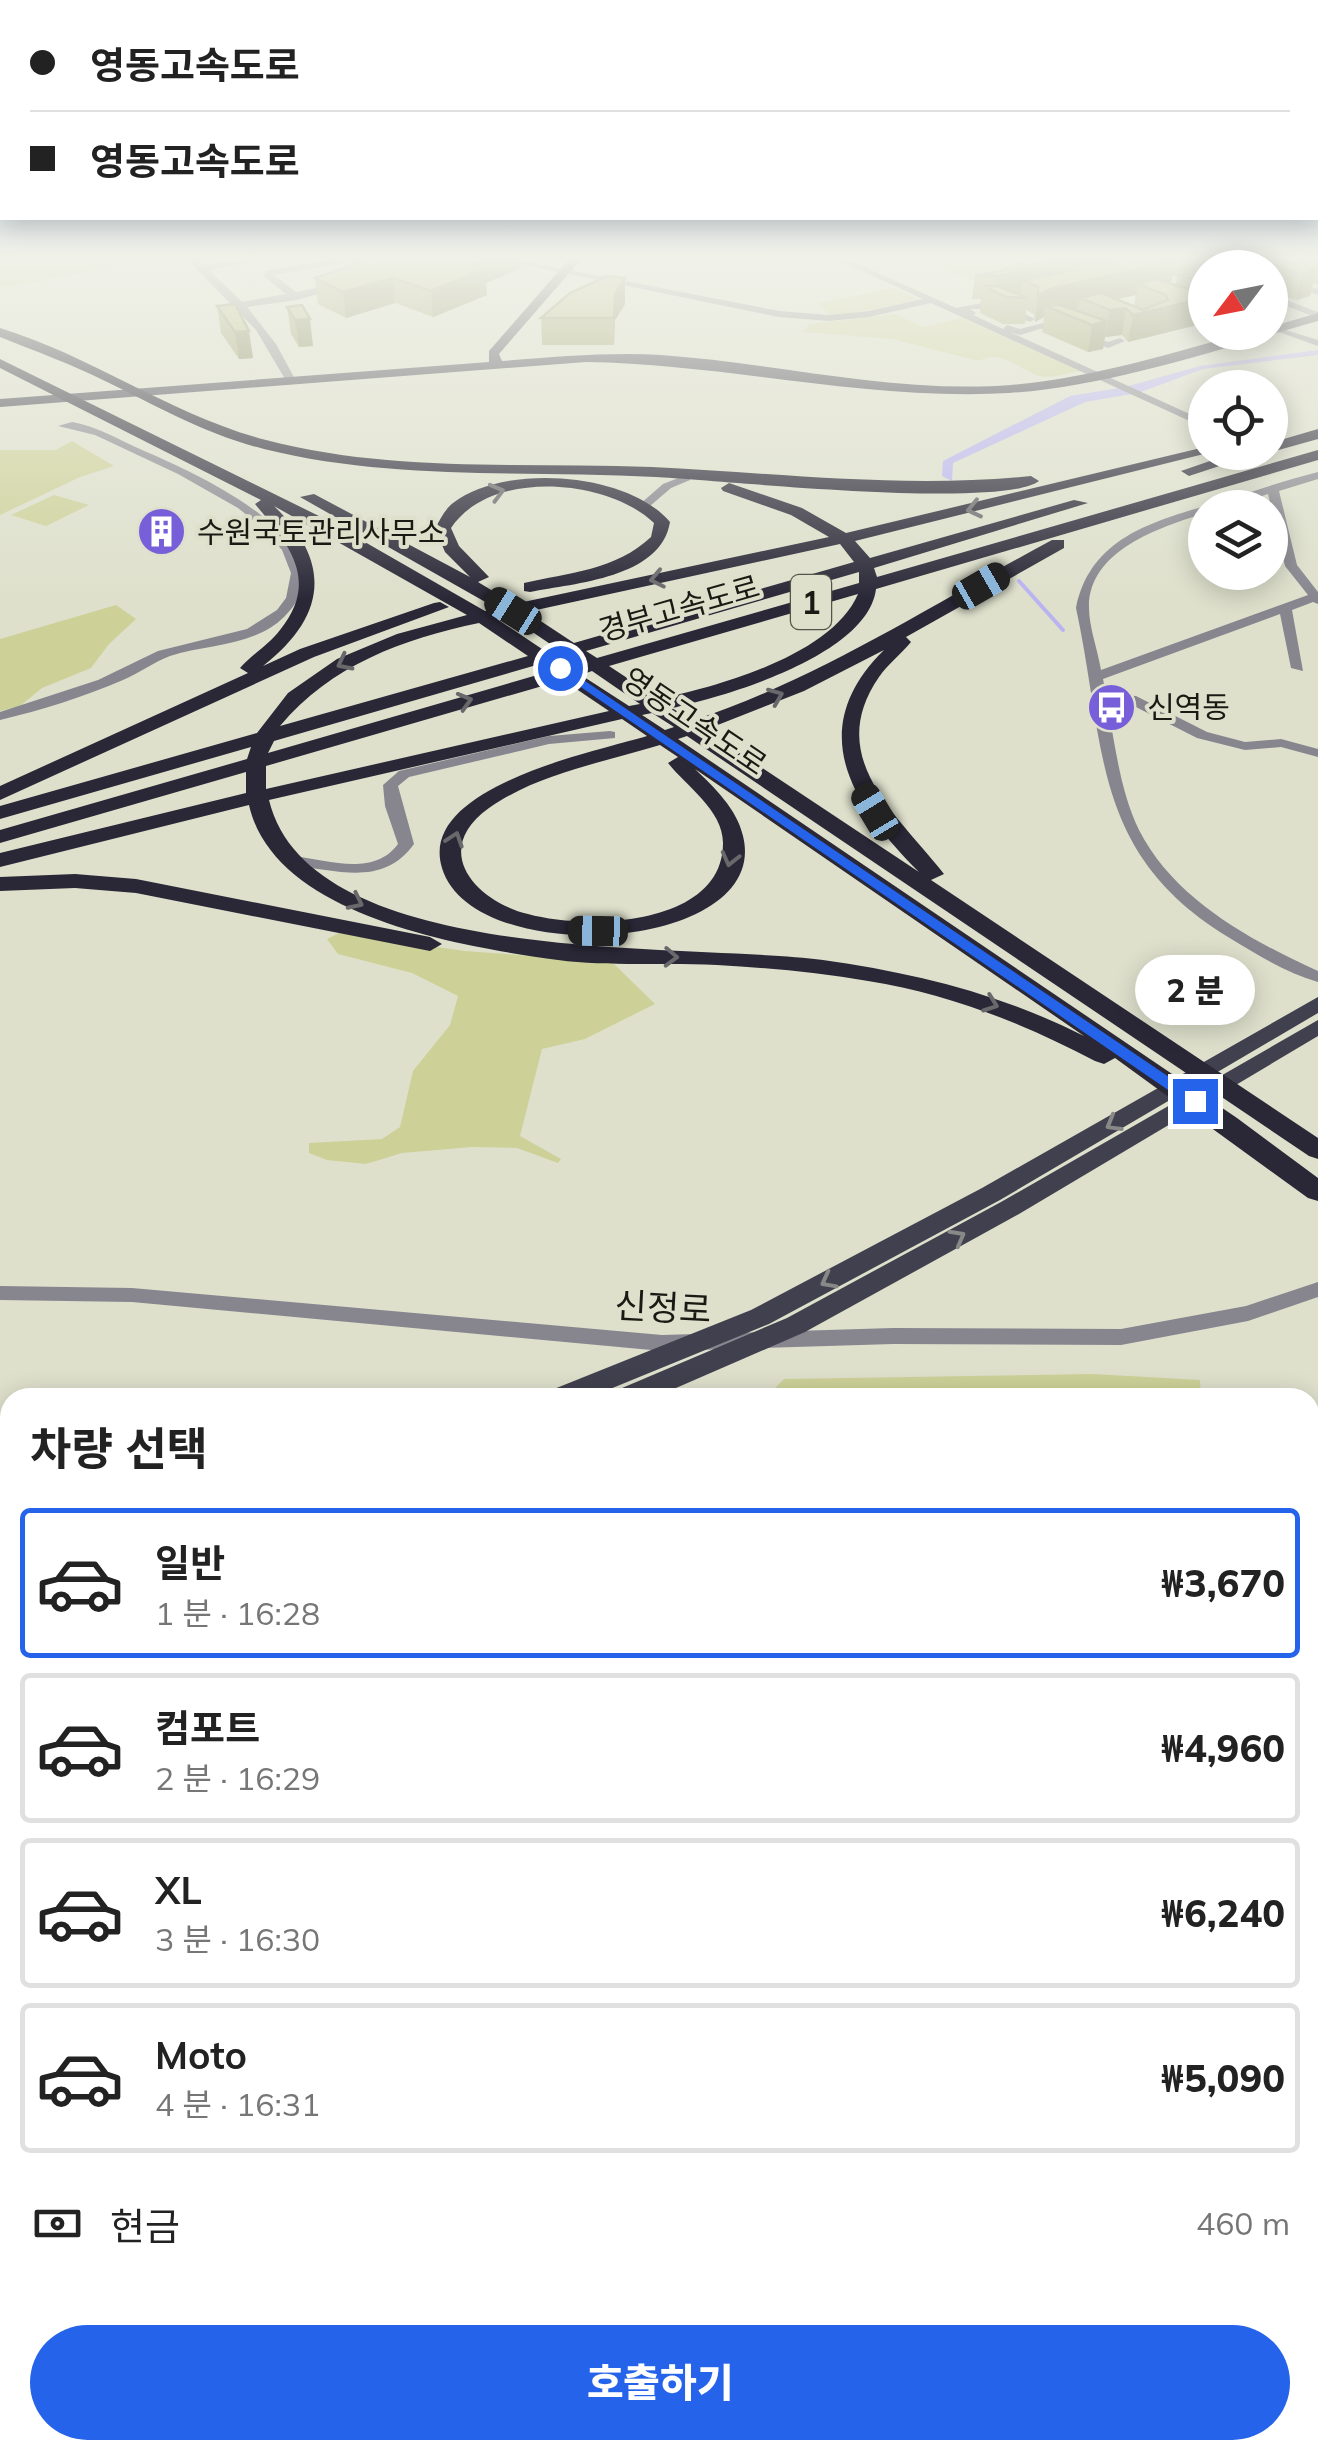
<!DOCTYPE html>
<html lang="ko">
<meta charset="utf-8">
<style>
body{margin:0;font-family:Mulish,"Noto Sans KR",sans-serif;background:#f6f6f6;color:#222;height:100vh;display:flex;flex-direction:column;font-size:38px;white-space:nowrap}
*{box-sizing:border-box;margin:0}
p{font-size:32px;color:#767676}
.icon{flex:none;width:55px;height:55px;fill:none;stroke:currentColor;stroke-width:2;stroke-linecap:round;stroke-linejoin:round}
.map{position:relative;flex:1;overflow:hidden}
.details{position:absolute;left:0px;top:1388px;width:1320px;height:1072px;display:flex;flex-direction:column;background:#fff;border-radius:30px 30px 0 0;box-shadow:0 5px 25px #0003}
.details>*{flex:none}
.top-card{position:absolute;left:0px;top:0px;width:1320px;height:220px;box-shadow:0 5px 25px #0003;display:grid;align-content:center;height:220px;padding:0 30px;background:#fff}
.needle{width:65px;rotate:238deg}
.buttons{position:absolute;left:1188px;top:250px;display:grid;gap:20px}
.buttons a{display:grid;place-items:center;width:100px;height:100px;border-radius:50%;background:#fff;box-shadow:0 5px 25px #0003;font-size:50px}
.end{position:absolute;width:45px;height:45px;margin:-22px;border:12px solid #2563eb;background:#fff;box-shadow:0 0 0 5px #fff}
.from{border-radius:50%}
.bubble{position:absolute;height:70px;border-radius:35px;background:#fff;box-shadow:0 5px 25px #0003;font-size:32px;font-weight:800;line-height:70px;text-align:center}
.car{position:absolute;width:30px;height:60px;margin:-30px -15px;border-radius:12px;box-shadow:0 0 8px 2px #0007;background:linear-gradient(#222 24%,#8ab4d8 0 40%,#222 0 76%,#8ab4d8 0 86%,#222 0)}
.top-card b{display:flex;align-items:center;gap:35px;height:95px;font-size:38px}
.top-card b+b{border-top:2px solid #e0e0e0}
.top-card i{width:25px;height:25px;background:#222}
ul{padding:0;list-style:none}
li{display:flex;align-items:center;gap:30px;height:150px;margin:0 20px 15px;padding:0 10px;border:5px solid #e0e0e0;border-radius:10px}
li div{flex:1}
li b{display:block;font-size:38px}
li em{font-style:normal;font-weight:800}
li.current{border-color:#2563eb}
li>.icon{width:90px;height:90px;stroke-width:1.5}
h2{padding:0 30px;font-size:45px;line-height:120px}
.pay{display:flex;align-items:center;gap:25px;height:110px;padding:0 30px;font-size:38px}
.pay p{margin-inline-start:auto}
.button{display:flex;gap:20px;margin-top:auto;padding:20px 30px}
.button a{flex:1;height:115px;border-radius:60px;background:#2563eb;color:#fff;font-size:40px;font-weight:800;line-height:115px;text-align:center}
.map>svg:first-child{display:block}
.green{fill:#cdd198}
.water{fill:#b9b3f2}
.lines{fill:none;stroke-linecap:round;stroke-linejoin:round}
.stream{stroke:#b9b3f2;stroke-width:4}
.minor{fill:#87868f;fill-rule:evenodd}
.major{fill:#41404e;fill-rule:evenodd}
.highway{fill:#2a2837;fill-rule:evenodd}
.wall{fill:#9c9f65;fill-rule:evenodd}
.shaded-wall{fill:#7f8253}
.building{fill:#b5b976;stroke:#7f8253;stroke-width:2.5}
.oneway{stroke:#69686b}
.oneway2{stroke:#888887}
.route{fill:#2563eb}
.labels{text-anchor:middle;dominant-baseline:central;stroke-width:8;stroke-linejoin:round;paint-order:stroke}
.far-poi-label{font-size:30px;fill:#191a13;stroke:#dee0cc;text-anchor:start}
.far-street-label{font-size:30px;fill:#191a13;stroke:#dee0cc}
.shield{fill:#dee0cc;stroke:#54554a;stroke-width:2.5}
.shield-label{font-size:32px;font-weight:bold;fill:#191a13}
.street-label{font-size:35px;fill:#191a13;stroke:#dee0cc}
</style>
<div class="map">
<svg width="1318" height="2459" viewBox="0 0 1318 2459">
<rect width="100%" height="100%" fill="#dee0cc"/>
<!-- green -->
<path class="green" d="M0,256H162L163,257L8,287L0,286Z
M916,256H992L1024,269L971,280Z
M894,288L922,302L830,316L819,303Z
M895,314L923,327L962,318L1081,371C1069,373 1051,379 1040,376C1019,370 1001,348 979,361L892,339L802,332L810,324Z
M72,441L114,466L80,477L0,515V450H56Z
M54,495L89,505L46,526L11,515Z
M116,605L136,619L109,644L91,668L42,688L20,706L0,711V639Z
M339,933L465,951L612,962L655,1004L585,1039L542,1049L520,1136L561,1159L558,1163L517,1148L472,1147L402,1153L366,1164L327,1160L309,1153V1143L382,1139L400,1127L413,1071L450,1025L458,996L412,973L338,954L327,939Z
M1093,1374L1200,1380L1201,1397H766L784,1379Z
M1318,1771V2092L1310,2075V1780Z
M1085,2450H1240L1238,2459H1084Z"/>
<!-- water -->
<path class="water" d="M1318,350V355L1203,369L1138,393L1085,402L953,463L952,481L942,476L943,461L1070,396L1125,387L1200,366Z"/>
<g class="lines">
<!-- stream -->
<path class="stream" d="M1019,581L1063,630"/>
<!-- minor -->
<path class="minor" d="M184,256H193L203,265L281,256L209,270L242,302L286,294L263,276L266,271L349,256L389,266L384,269L349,262L274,275L296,292L342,283L347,286L297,300L247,307L276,344L295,379L290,382L285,379L256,330Z
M481,256H497L779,311L829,315L869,311L923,299L829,256H840L956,308L988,302L1008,306L1035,319L1030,322L995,309H970L976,313L973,315L1003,329L1007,325L1020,329L1070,316V320L1020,335L1010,332L1205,421V428L931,303L869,317L829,321L779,317Z
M998,256H1009L1054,275L1046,277Z
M1270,274L1318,289V295L1270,280Z
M1270,294L1318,312V318L1270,300Z
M1276,327L1318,340V346L1276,331Z
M1081,332L1108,342L1120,338L1125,341L1108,348L1078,337Z
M72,422C97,426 119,440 142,450C191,471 359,544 284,617C255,646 207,644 170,656C154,662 139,673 123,680C83,697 42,710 0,720V712L98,680L158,651L247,629L277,610L286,598L291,573L282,550L264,529L238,508L178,474L95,435L58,426Z
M1318,472V479L1279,491L1297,565L1318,592V604L1313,602L1292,610L1303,671L1291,668L1280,614L1103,679L1106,694L1136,696L1207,732L1245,742L1281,739L1318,749V757L1281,747L1245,750L1197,738L1128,703L1107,702C1115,744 1120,791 1139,830C1174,899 1250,940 1318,971V982C1286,973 1256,954 1228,937C1091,853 1106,747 1076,608C1091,534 1159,520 1222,501C1254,491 1286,480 1318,472ZM1268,494L1285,566L1308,595L1101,670C1098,651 1089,627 1089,608C1088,550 1161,527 1205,513V508H1225Z
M686,475L690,476V480L671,488L650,506L640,504L663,484Z
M610,731L615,732V738L549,744L409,777L398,786L414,844C383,887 339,870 294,866L286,861L294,856C328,860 374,877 398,844L385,806L383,785L399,771L549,736Z
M1318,1282V1297L1248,1321L1121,1345L893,1344L662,1351L132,1302L0,1300V1286L132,1288L662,1335L893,1328L1121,1329L1246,1306Z
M0,2000L10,2004V2042L0,2037Z
M293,2450H334L338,2459H297Z
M799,2450H842L846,2459H803Z
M970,2450H1004L1003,2459H969Z"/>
<!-- major -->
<path class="major" d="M572,256H584L499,354L502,361C555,357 608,352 661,355C776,363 895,394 1011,385C1092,378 1171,353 1249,332H1270V327L1318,313V321C1223,348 1107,387 1009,393C867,401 727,364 586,362L0,407V399L489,362V351Z
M1318,997V1013L1000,1200L769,1324L588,1398H546L549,1391L751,1310L982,1188Z
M1318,1020V1036L1019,1214L805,1332L653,1398H612L615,1391L787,1318L1001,1202Z
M10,1487V1511L0,1512V1488Z
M10,1523V1547L0,1548V1524Z
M10,1552V1576L0,1577V1553Z
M10,1579V1605L0,1606V1580Z
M0,2164L10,2168V2217L0,2213Z"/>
<!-- highway -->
<path class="highway" d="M0,328C92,356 173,416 266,440C392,473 523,462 652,467C779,473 903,489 1031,476L1039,481C1000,510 719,480 656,477C525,470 393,481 264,449C207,435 157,406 105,381C71,364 35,351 0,337Z
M0,359L323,518L485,611L496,608L300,497L314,494L470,577L445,552L435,528C440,520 445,509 453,503C505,463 628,472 670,522C661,578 575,583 530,592L524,591V583C568,573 616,570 651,537L654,523C607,478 490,469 451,528L459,546L489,577L478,582L514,604L829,537L791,515L723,491L721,488L729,483L802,508L846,533L1205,447V452H1212L855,541L870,558L1074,500L1088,503L874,568L877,577L1318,450V460L876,589C868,655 727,696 672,708L692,721C821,678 933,604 1052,540H1064V548L906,637L911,642C901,654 888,664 879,677C823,758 899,816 944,874L931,880L1318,1138V1159L1309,1156L687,736L678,739L1237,1118L1318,1178V1201L1308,1198L1115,1058L1104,1064L1095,1061C1023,1023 949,994 868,981C818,972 767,968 717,965C665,962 609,967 558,960C464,947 274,917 249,805L0,867V853L246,793V772L0,843V830L247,759L251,747L0,819V806L257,733L288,693L337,659L397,634L467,615L274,506C333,563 326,617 263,666L300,649L434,603L440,602L449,607L314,657L0,800V786L248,673L240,668C252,654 269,645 280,630C321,579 287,543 255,504L261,500L0,368ZM840,544L854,562L574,643L527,612ZM859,572V583L597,658L586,651ZM858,594C832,655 719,686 659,699L609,666ZM509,616L556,648L545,651L497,619ZM479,623L528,656L280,726C331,665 403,639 479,623ZM884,650C803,730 852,805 919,872L705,730L804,691ZM568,656L579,663L569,666L557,659ZM540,664L551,671L268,753L274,741ZM592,671L640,704L629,706L581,675ZM563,680L609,711L266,789V766ZM652,713L674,727L665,730L642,715ZM622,719L647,736C594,752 417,787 442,868C473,971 772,952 743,836C737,809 714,787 695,769L1084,1036C1001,994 915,973 823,960C690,942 310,970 269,800ZM660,745L678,757L668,763C686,786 723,810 723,843C723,927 585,930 528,914C475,901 430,850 489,808C537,774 604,762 660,745Z
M1318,429V439L1275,451L1270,453V443Z
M1236,452H1262L1189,476L1181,471Z
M75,874L136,879L430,937L442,944L430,951L136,893L75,888L0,891V877Z
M0,2221L10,2225V2279L0,2275Z
M0,2313L10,2317V2373L0,2368Z
M36,2450H84L87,2459H39Z
M98,2450H145L148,2459H101Z"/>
</g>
<!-- wall -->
<path class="wall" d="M379,256H547L538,260L521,257V268L486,283L487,295L433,317L395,303L346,318L318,304L315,278Z
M1072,256H1318V285L1313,283L1310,296L1296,300L1275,293L1272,307H1270V268H1205V323L1128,342L1122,335L1105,337L1103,349L1088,352L1042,332L1044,317L1035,322L1034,314L1026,310L1025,324H1003L980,313L981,299H972L975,276ZM1172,275L1177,277L1176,285L1171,284ZM1136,295L1134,306L1117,299Z
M625,304L615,320L614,345H542L541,318Z
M217,306L253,358L239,359L221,333Z
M287,307L313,346L299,347L291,334Z"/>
<!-- shaded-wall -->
<path class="shaded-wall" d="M489,256H521V268L486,283L487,295L433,317L431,291L467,265Z
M1089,256H1136L1038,287L1023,281L1021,293L1006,297L995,292L997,276Z
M1175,261L1170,287L1138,284L1136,295L1094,304L1080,298L1078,308L1061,312L1045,306L1044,317L1035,322L1038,295L1050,289Z
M1316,270L1310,296L1296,300L1302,274Z
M393,278L395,303L346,318L343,292Z
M625,278V304L615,320L614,345L615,294Z
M1278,281L1272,307H1270V283Z
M1205,298V323L1128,342L1133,315Z
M1126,308L1122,335L1105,337L1110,310Z
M310,319L313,346L299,347L295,320Z
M1107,321L1103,349L1088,352L1092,325Z
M249,331L253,358L239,359L235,332Z"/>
<!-- building -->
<path class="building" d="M379,256H489L467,265L485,269L431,291L393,278L343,292L315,278Z
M1072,256H1089L997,276H975Z
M1137,256H1156L1175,261L1050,289L1038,295V287L1023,281Z
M1193,256H1274V258L1316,270L1302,274L1273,265L1272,274L1278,281L1270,283V268H1213V263Z
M1178,274H1205V284Z
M607,276L625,278L615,294L614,318H541L570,293Z
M1155,279L1205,294V298L1133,315L1126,308L1110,310L1080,298L1101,293L1143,310L1168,300L1166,295L1138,284Z
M983,286H997L1028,298L1006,297Z
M235,304L249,331L235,332L217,306Z
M302,305L310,319L295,320L287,307Z
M1060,305L1107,321L1092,325L1045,306Z"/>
<!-- one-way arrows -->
<defs><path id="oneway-chevron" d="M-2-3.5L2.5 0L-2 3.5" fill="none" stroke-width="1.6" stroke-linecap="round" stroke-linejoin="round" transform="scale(2.5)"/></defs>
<g class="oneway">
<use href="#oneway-chevron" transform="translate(497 492) rotate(-15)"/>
<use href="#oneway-chevron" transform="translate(974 509) rotate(167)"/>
<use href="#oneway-chevron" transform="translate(657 579) rotate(168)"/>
<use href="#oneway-chevron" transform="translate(344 663) rotate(153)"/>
<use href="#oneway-chevron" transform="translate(776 696) rotate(-22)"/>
<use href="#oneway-chevron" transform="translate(465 701) rotate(-16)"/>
<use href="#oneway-chevron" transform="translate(455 839) rotate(-71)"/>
<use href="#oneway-chevron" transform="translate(730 859) rotate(104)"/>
<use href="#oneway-chevron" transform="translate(356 902) rotate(26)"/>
<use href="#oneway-chevron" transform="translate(671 957) rotate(2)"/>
<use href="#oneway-chevron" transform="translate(991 1004) rotate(20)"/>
</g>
<g class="oneway2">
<use href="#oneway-chevron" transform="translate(1113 1124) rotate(150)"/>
<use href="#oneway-chevron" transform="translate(958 1237) rotate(-29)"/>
<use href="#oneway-chevron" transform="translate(828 1281) rotate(152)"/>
</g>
<!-- sky -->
<linearGradient id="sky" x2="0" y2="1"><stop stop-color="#95b4ec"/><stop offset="0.43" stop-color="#f0f1e8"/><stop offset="1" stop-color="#f0f1e8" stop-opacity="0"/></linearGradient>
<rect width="1318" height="600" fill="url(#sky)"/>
<!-- route -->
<path class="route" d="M560,664L1200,1098V1105H1190L556,670Z"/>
<!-- icons -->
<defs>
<symbol id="building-disc" viewBox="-11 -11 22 22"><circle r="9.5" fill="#775fd9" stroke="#dee0cc"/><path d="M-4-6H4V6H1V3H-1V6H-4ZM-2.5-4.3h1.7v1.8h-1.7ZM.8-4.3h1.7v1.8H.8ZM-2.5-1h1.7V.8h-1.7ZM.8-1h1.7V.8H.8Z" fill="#fff"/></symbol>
<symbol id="bus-disc" viewBox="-11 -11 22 22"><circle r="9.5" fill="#775fd9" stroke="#dee0cc"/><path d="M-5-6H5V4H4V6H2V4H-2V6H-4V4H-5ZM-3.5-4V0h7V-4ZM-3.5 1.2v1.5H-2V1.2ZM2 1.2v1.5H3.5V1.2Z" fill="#fff"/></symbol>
</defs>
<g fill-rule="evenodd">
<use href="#building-disc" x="134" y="504" width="55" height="55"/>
<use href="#bus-disc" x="1084" y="680" width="55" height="55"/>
</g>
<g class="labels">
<!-- far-poi labels -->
<g class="far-poi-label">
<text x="197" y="532">수원국토관리사무소</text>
<text x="1147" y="707">신역동</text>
</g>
<!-- far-street labels -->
<g class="far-street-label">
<text transform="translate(679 608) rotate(-16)">경부고속도로</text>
<text transform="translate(695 721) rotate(34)">영동고속도로</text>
</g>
<!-- shield labels -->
<rect class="shield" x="791" y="575" width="40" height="54" rx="8"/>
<g class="shield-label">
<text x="811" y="602">1</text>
</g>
<!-- street labels -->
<g class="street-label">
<text transform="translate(663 1307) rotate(3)">신정로</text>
</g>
</g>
</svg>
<div class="buttons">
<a><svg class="needle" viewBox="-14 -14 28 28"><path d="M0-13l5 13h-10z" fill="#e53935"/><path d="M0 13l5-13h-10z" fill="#767676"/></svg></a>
<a><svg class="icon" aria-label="locate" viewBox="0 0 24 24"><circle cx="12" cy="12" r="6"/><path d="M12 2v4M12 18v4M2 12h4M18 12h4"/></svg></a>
<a><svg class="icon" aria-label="layers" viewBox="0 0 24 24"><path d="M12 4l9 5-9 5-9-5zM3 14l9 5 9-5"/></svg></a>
</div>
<i class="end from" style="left:560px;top:668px"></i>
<i class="end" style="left:1195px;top:1101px"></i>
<div class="bubble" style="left:1135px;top:955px;width:120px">2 분</div>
<i class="car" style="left:981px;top:586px;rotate:60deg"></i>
<i class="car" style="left:513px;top:611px;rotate:302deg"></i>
<i class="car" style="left:875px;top:812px;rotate:329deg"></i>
<i class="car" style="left:598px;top:931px;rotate:271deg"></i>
<div class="top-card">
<b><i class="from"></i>영동고속도로</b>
<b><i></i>영동고속도로</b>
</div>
<section class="details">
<h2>차량 선택</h2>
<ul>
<li class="current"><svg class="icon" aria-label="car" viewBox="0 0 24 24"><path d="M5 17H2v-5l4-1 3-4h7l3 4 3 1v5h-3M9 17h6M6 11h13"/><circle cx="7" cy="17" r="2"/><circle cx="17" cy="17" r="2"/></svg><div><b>일반</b><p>1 분 · 16:28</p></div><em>₩3,670</em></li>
<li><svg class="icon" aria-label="car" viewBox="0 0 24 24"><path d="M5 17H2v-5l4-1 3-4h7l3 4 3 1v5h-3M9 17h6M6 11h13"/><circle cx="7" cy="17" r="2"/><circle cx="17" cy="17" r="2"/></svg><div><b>컴포트</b><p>2 분 · 16:29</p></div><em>₩4,960</em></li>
<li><svg class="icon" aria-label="car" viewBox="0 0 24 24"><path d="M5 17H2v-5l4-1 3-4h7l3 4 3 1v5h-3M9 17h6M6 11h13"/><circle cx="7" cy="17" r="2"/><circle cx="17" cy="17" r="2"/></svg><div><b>XL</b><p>3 분 · 16:30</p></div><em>₩6,240</em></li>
<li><svg class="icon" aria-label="car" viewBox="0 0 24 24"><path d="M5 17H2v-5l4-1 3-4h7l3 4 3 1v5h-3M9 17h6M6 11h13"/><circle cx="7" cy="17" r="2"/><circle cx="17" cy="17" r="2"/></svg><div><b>Moto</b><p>4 분 · 16:31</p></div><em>₩5,090</em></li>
</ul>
<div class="pay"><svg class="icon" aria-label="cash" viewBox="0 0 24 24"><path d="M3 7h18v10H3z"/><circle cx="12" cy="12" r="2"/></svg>현금<p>460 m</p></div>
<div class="button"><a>호출하기</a></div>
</section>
</div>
